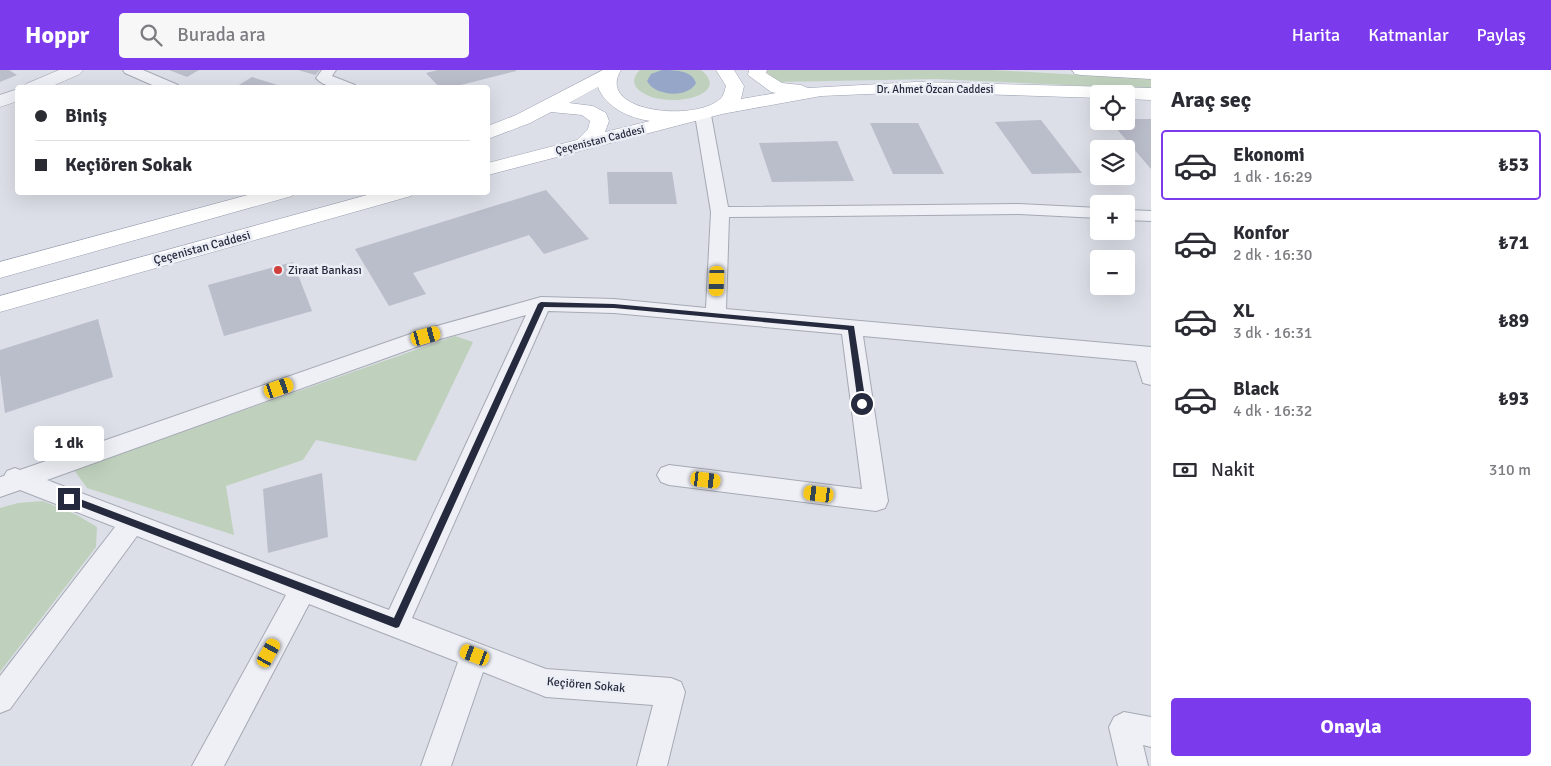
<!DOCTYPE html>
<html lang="tr">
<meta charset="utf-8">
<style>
body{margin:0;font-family:Signika,sans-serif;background:#f7f7f7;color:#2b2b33;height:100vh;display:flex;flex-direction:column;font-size:19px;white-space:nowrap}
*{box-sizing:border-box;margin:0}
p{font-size:16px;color:#7c7c81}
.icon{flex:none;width:28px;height:28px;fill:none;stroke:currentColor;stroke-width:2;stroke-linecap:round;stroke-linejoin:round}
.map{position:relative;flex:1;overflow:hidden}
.sheet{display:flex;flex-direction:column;background:#fff;width:400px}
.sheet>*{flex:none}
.guide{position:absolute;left:15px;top:15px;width:475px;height:110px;border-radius:5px;box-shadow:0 5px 20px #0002;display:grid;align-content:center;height:110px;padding:0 20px;background:#fff}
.controls{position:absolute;left:1090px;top:15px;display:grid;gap:10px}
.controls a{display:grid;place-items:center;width:45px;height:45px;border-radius:5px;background:#fff;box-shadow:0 5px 20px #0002;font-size:25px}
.end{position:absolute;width:22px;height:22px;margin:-11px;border:6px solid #262a3e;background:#fff;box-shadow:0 0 0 2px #fff}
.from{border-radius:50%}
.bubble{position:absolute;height:35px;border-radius:5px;background:#fff;box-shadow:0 5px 20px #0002;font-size:16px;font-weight:800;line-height:35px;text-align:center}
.car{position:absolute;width:15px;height:30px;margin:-15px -8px;border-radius:6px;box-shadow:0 0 4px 1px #0007;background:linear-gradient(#f5c518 24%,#345 0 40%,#f5c518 0 76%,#345 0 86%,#f5c518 0)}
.guide b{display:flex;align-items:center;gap:18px;height:48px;font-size:19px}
.guide b+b{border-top:1px solid #e1e1e2}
.guide i{width:12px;height:12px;background:#2b2b33}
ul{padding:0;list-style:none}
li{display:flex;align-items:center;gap:15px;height:70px;margin:0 10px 8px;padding:0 10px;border:2px solid transparent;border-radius:5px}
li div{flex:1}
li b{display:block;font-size:19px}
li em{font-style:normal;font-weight:800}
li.selected{border-color:#7c3aed}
li>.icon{width:45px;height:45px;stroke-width:1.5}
h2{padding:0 20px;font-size:22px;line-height:60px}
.pay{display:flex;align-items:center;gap:12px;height:55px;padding:0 20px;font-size:19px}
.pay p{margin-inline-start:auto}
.action{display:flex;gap:10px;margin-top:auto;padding:10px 20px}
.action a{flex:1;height:58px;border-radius:5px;background:#7c3aed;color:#fff;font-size:20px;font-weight:800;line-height:58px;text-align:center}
header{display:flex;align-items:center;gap:30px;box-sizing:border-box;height:70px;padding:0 25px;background:#7c3aed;color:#fff}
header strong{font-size:24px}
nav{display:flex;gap:28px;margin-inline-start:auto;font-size:18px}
.search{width:350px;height:45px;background:#f7f7f7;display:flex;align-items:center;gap:12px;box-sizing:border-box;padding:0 18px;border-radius:5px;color:#7c7c81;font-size:19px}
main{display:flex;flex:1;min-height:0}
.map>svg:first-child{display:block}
.green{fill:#bfd1bd}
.water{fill:#96a6c9}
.building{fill:#babdca}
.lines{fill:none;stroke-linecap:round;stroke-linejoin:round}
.minor-casing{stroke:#a5a9b4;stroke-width:2}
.tertiary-casing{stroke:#a5a9b4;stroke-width:1}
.primary-casing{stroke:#9ba1b3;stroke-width:1}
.minor{fill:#eff0f5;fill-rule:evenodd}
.tertiary{fill:#eff0f5;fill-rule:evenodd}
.primary{fill:#fff;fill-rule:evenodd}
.route{fill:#262a3e}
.poi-dot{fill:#d13f3c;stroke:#eceef5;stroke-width:2}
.labels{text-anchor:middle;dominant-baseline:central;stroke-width:5;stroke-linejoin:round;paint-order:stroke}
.far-street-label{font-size:11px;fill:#262a3e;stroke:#eceef5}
.street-label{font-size:12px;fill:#262a3e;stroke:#eceef5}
.poi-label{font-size:12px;fill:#262a3e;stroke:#eceef5;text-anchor:start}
</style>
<header>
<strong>Hoppr</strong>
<div class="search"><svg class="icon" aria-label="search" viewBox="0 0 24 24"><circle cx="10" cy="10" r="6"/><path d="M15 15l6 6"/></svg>Burada ara</div>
<nav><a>Harita</a><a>Katmanlar</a><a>Paylaş</a></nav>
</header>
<main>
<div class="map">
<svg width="1151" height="696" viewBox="0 0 1151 696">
<rect width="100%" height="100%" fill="#dcdfe7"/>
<!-- green -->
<path class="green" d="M640,0H701C736,28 655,42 636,17C632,10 635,5 640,0Z
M765,0H992L1151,9V19L936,9L776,12Z
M455,266L473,272L416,391L316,370L303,390L226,416L234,465L87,418L74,400Z
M43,431L77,445L97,457L96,477L0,602V438L18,433Z"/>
<!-- water -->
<path class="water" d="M662,0C674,0 692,0 696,13C688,29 654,26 647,11L651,4Z"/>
<!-- building -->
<path class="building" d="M0,0H9L17,5L0,12Z
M169,0H199L187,7Z
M298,0H320L315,5Z
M438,0H516V1L449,18H440L426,3Z
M252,7L284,17V18H234Z
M1126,49H1151V99L1110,51H1126Z
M1041,50L1082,103L1032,104L995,52Z
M870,53H918L944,104H893Z
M837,71L854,111L772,112L759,73Z
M607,102H672L677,134H609Z
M546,120L589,169L544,184L529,165L413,203L426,224L389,236L355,179Z
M293,192L312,241L224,266L208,215Z
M98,249L113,307L5,343L0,304V280Z
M322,403L328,467L268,483L263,419Z"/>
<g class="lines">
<defs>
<path id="minor" d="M123,0H143L178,15L180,18H159L125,3Z
M322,0H336L332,6L355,15L357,18C344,18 325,19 316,8Z
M703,40L708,42L711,45L728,137L1019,134L1099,138V148L1019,144L729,147L726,239L1151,277V315L1143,313L1136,291L863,266L888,431L885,438L876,441L669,415L661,412L657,405L661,398L669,395L862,419L842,264L614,243L548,241L412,548L546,599L671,608L681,612L685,622L667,696H637L653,635L546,627L483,602L451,696H421L458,592L309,534L224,696H192L286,525L137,466L10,639L0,643V606L115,457L20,420L0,427V407L4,406L7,401L15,398L20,400L419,261L541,227L614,229L706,238L711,142L695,45L698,42ZM526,245L389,540L47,410L433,271Z
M1126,140L1151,141V151L1126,150Z
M1124,642L1151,647V677L1143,675L1148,696H1118L1109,657L1114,647Z"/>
<path id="tertiary" d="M59,0H83L80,4L48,18H23L26,14Z
M18,19V31L0,37V25Z"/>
<path id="primary" d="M603,0H621C594,43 700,53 722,27C724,24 725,19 726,16L716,0H734L744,16L741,29L776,23L771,22L748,5L749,0H767L766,3L782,13L801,15L808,18L916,12L1151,18V30L1126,29V24H1099V28L916,22L821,26L722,44L488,105V93L577,70L588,59L590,51L582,45L551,42L530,53L488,69V56L516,45ZM598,17C606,38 630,48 650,51L605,62L609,51L606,43L593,36L569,33Z
M1072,0H1151V9L1081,5L1075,4Z
M259,122H295L292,126L0,208V192Z
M378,122H414L411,126L0,242V226Z"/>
</defs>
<!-- minor casing -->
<use href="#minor" class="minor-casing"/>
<!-- tertiary casing -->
<use href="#tertiary" class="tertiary-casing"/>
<!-- primary casing -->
<use href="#primary" class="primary-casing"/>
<!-- minor -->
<use href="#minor" class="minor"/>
<!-- tertiary -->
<use href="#tertiary" class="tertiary"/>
<!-- primary -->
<use href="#primary" class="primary"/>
</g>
<!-- route -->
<path class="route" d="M541,232L614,234L854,256L866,334L862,337L858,334L848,260L614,238L544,237L399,557L396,558L66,431L64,429L66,426H72L394,548L538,234Z"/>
<!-- markers -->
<circle class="poi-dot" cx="278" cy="200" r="5"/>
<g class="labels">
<!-- far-street labels -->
<g class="far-street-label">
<text x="935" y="19">Dr. Ahmet Özcan Caddesi</text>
<text transform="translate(600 70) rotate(-14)">Çeçenistan Caddesi</text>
</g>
<!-- street labels -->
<g class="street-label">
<text transform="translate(202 178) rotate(-15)">Çeçenistan Caddesi</text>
<text transform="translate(586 615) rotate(5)">Keçiören Sokak</text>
</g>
<!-- poi labels -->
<g class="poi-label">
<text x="288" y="200">Ziraat Bankası</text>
</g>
</g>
</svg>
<div class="controls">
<a><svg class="icon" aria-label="locate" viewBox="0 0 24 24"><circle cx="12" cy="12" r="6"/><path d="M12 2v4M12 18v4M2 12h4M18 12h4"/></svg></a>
<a><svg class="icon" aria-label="layers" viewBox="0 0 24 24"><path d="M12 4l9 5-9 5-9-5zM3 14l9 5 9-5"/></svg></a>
<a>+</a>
<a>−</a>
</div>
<i class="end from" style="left:862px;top:334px"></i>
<i class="end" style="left:69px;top:429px"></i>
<div class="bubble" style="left:34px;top:356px;width:70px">1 dk</div>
<i class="car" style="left:717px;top:211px;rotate:182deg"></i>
<i class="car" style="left:426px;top:266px;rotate:75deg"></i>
<i class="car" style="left:279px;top:318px;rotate:71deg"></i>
<i class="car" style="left:706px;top:410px;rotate:97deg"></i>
<i class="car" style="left:819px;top:424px;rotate:277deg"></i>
<i class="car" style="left:269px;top:583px;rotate:29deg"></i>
<i class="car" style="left:475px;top:585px;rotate:291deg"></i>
<div class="guide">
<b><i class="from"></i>Biniş</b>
<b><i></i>Keçiören Sokak</b>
</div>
</div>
<section class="sheet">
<h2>Araç seç</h2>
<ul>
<li class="selected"><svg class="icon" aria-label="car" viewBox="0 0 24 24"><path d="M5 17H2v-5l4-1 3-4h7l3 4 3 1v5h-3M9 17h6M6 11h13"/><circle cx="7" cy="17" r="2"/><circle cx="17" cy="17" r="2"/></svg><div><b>Ekonomi</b><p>1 dk · 16:29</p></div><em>₺53</em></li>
<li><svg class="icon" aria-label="car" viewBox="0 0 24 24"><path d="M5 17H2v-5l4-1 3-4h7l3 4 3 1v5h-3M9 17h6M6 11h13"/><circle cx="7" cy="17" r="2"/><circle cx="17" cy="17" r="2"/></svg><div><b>Konfor</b><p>2 dk · 16:30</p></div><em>₺71</em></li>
<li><svg class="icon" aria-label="car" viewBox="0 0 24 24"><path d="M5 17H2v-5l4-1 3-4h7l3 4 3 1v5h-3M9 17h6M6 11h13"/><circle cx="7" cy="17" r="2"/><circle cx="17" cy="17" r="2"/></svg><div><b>XL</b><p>3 dk · 16:31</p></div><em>₺89</em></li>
<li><svg class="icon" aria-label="car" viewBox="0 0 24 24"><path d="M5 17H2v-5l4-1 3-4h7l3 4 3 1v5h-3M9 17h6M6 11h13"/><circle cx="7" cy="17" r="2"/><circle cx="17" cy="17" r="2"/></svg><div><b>Black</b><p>4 dk · 16:32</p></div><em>₺93</em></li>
</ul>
<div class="pay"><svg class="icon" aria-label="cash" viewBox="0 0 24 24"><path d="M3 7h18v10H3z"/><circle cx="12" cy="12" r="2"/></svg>Nakit<p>310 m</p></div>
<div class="action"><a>Onayla</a></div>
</section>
</main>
